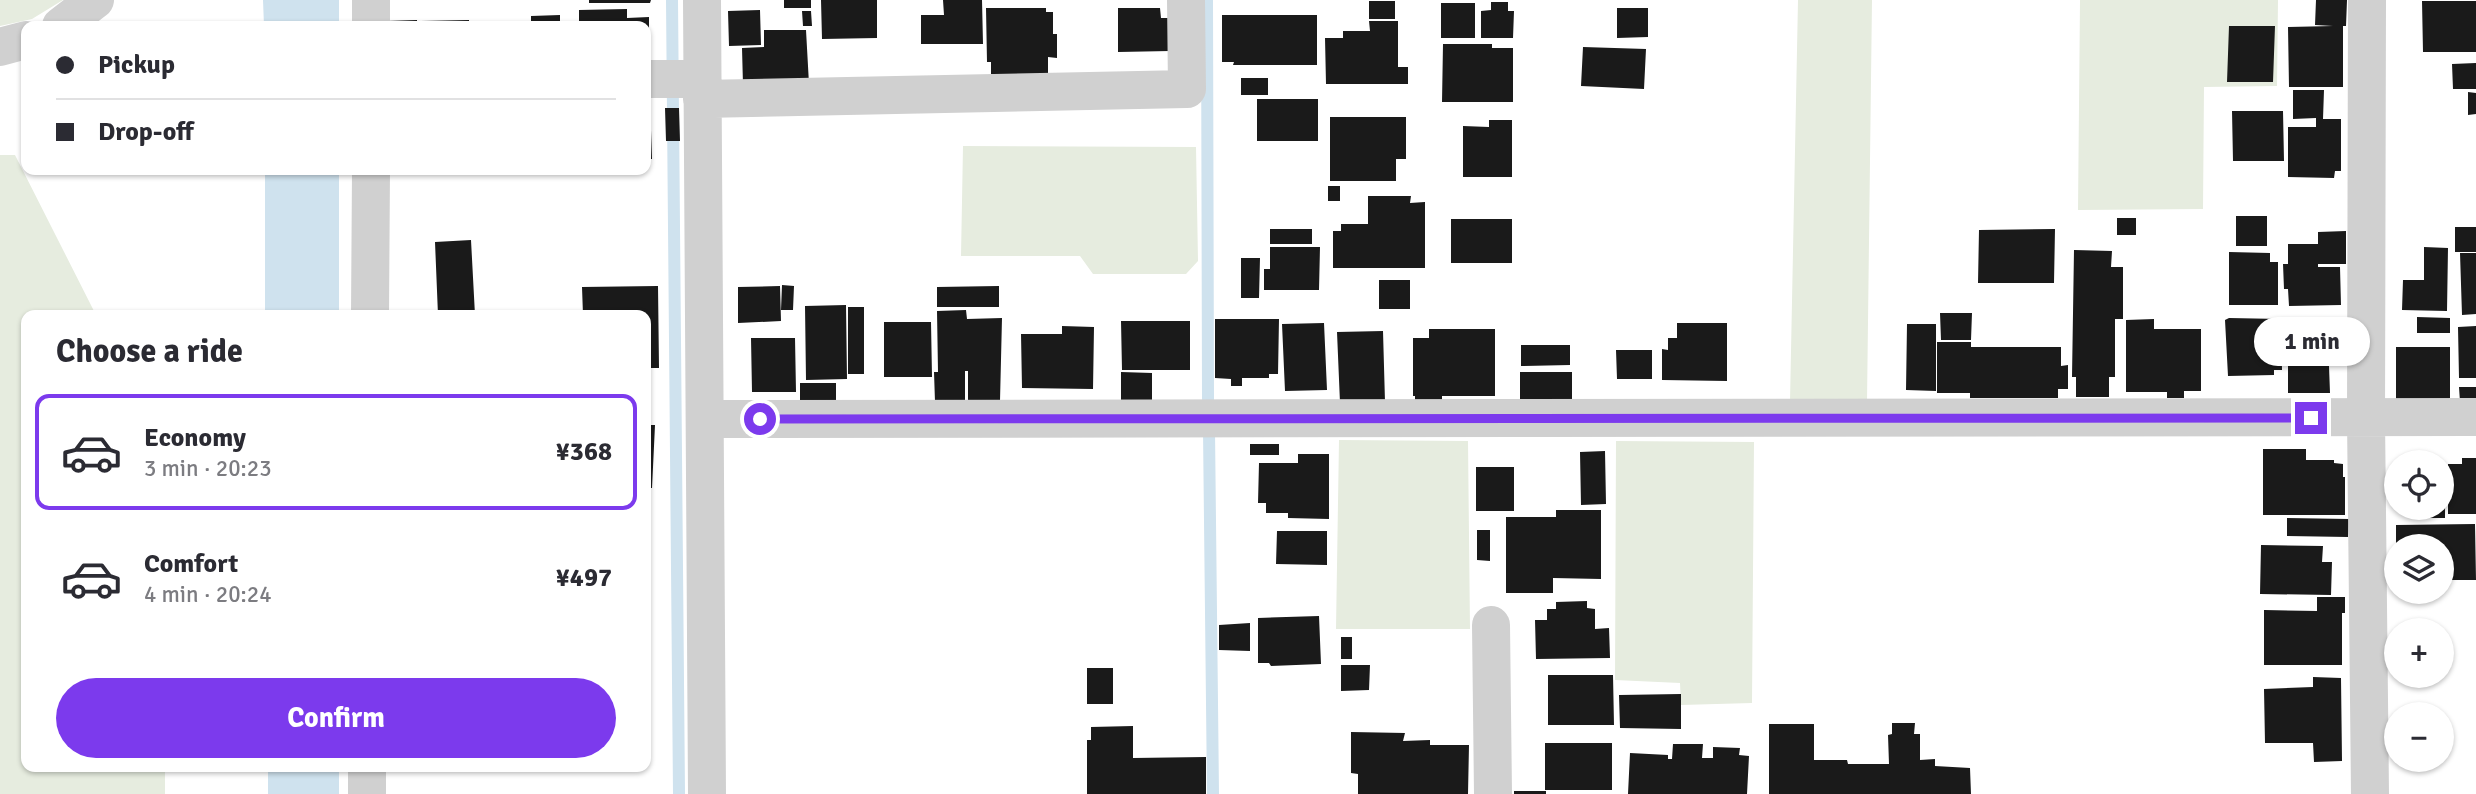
<!DOCTYPE html>
<meta charset="utf-8">
<style>
body{margin:0;font-family:Signika,sans-serif;background:#f2f2f3;color:#2b2b33;height:100vh;display:flex;flex-direction:column;font-size:26px;white-space:nowrap}
*{box-sizing:border-box;margin:0}
p{font-size:23px;color:#7c7c81}
.icon{flex:none;width:38px;height:38px;fill:none;stroke:currentColor;stroke-width:2;stroke-linecap:round;stroke-linejoin:round}
.map{position:relative;flex:1;overflow:hidden}
.details{position:absolute;left:21px;top:310px;width:630px;height:462px;display:flex;flex-direction:column;background:#fff;border-radius:14px;box-shadow:0 2px 5px #0004}
.details>*{flex:none}
.top-card{position:absolute;left:21px;top:21px;width:630px;height:154px;border-radius:14px;box-shadow:0 2px 5px #0004;display:grid;align-content:center;height:154px;padding:0 35px;background:#fff}
.tools{position:absolute;left:2384px;top:450px;display:grid;gap:14px}
.tools a{display:grid;place-items:center;width:70px;height:70px;border-radius:50%;background:#fff;box-shadow:0 2px 5px #0004;font-size:35px}
.end{position:absolute;width:32px;height:32px;margin:-16px;border:9px solid #7c3aed;background:#fff;box-shadow:0 0 0 4px #fff}
.from{border-radius:50%}
.bubble{position:absolute;height:49px;border-radius:24px;background:#fff;box-shadow:0 2px 5px #0004;font-size:23px;font-weight:800;line-height:49px;text-align:center}
.top-card b{display:flex;align-items:center;gap:24px;height:66px;font-size:26px}
.top-card b+b{border-top:2px solid #e1e1e2}
.top-card i{width:18px;height:18px;background:#2b2b33}
ul{padding:0;list-style:none}
li{display:flex;align-items:center;gap:21px;height:116px;margin:0 14px 10px;padding:0 21px;border:4px solid transparent;border-radius:14px}
li div{flex:1}
li b{display:block;font-size:26px}
li em{font-style:normal;font-weight:800}
li.on{border-color:#7c3aed}
li>.icon{width:63px;height:63px;stroke-width:1.5}
h2{padding:0 35px;font-size:32px;line-height:84px}
.cta{display:flex;gap:14px;margin-top:auto;padding:14px 35px}
.cta a{flex:1;height:80px;border-radius:42px;background:#7c3aed;color:#fff;font-size:28px;font-weight:800;line-height:80px;text-align:center}
.map>svg:first-child{display:block}
.green{fill:#e6ecdf}
.water{fill:#cfe2ee}
.lines{fill:none;stroke-linecap:round;stroke-linejoin:round}
.stream{stroke:#cfe2ee;stroke-width:12}
.building{fill:#1a1a1a}
.street{stroke:#d0d0d0;stroke-width:38}
.route{stroke:#7c3aed;stroke-width:9}
</style>
<div class="map">
<svg width="2476" height="794" viewBox="0 0 2476 794">
<rect width="100%" height="100%" fill="#fff"/>
<!-- green -->
<path class="green" d="M0,0H63L32,19L0,26Z
M1798,0H1872L1867,402H1790Z
M2080,0H2278L2277,86L2204,87L2203,209L2078,210Z
M963,146L1196,147L1198,261L1186,274H1093L1080,256H961Z
M0,155H15L96,315H26V766L165,767V794H0Z
M1339,440L1468,441L1470,629H1336Z
M1616,441L1754,442L1752,703L1681,705L1680,683L1615,680Z"/>
<!-- water -->
<path class="water" d="M263,0H339V26H264Z
M265,170H339V315H265Z
M268,767H339V794H268Z"/>
<g class="lines">
<!-- stream -->
<path class="stream" d="M672,0L679,794
M1207,0L1208,399
M1209,430L1213,794"/>
</g>
<!-- building -->
<path class="building" d="M589,0H651L650,3H589Z
M784,0H811V8H784Z
M821,0H877V38L822,39Z
M943,0H982L983,44H921V15H944Z
M2316,0H2347L2346,26H2343V87H2289L2288,27L2333,26L2315,25Z
M1369,1H1395V19H1369Z
M2422,1H2476V52H2423Z
M1491,2H1508V11H1514L1513,38H1481V11L1491,10Z
M1441,3H1475V38H1441Z
M986,8H1046V12H1053V34H1057V58L1048,57V74H991V62H987Z
M1118,8H1160L1161,18H1170V51L1118,52Z
M1617,8H1648V37L1617,38Z
M627,9V18L649,17V61H646V26H579V10Z
M760,10L761,45L729,46L728,11Z
M802,11H811L812,26H803Z
M560,15V26H504V24H531V16Z
M1222,15H1317V65H1233L1234,62H1222Z
M417,20V26H386V21Z
M469,20V26H421V21Z
M1369,21H1398V67H1408V84H1326L1325,38H1343V31H1370Z
M2229,26H2275L2273,82H2227Z
M764,30H806L809,84L743,85L742,48L764,47Z
M1443,44H1492V48H1513V102H1442Z
M1583,47L1646,49L1644,89L1581,86Z
M2476,63V89H2453L2452,64Z
M1241,78H1268V95H1241Z
M2293,90H2324L2323,119H2341V171H2335L2334,178L2288,177V127H2316V118L2293,119Z
M2468,92L2476,93V114L2468,115Z
M1257,99H1318V141H1257Z
M646,102H650L652,159H646Z
M665,108H679L680,141H666Z
M2232,111H2283L2284,161H2233Z
M1330,117H1406V159H1396V181H1330Z
M1489,120H1512V177H1463V126L1489,127Z
M1328,186H1340V201H1328Z
M1368,196H1411L1410,203L1425,202V268H1333V231H1341V224H1368Z
M2236,216H2267V246H2236Z
M2117,218H2136V235H2117Z
M1451,219H1512V263H1451Z
M2455,227H2476V252H2455Z
M1270,229H1312V244H1270Z
M2055,229L2054,283H1978L1979,230Z
M2346,231V264H2318V267H2340L2341,305L2289,306L2288,289H2284L2283,264H2288V244H2318V232Z
M471,240L475,315H438L435,242Z
M1270,247H1320L1319,290H1264V269H1270Z
M2424,247L2448,248L2447,311L2402,310L2403,280H2424Z
M2074,250L2112,251L2111,267H2123V319H2115V377H2109V397H2076V377H2072Z
M2229,252L2270,253V262H2278V305H2229Z
M2460,253H2476V314L2462,315Z
M1241,258H1260L1259,298H1241Z
M1379,280H1410V309H1379Z
M782,285L794,286L793,310H781Z
M658,286L659,368H646V315H583L582,287Z
M780,286L781,321L738,323V287Z
M999,286V307H937V287Z
M846,305L847,379L806,380L805,306Z
M848,307H864V374H848Z
M966,310L967,319L1002,318L1000,401H968V371H965V401L935,402L934,372H938L937,311Z
M1940,313H1972L1971,340H1941Z
M2417,317L2450,318V333H2417Z
M2229,318L2281,319L2282,370H2274V375L2228,376L2225,320Z
M1215,319H1279L1278,374H1269V378H1242V386H1231V379L1215,378Z
M2154,319V329H2201V391H2184V398H2167V392H2126V320Z
M1121,321H1190V370H1122Z
M884,322H931L932,377H884Z
M1324,323L1327,390L1285,391L1282,324Z
M1677,323H1727V381L1662,380V349L1668,350V338H1677Z
M1907,324H1936V391L1906,390Z
M1062,326L1094,327L1093,389L1022,388L1021,334H1062Z
M2476,326V378H2459L2458,327Z
M1429,329H1495V396H1442V406L1415,405V396H1413V338H1429Z
M1383,331L1385,402L1340,403L1337,332Z
M2288,337H2312V342H2342V366H2329L2330,393H2288Z
M751,338H795L796,392H752Z
M1937,342H1971V347H2061V366L2068,365V389H2058V398H1970V393H1937Z
M1521,345H1570V365L1521,366Z
M2396,347H2450V401H2396Z
M1616,350H1652V379H1617Z
M1121,372L1152,373V405H1121Z
M1520,372H1572V401H1520Z
M800,383H836V405H800Z
M2459,387H2476V402H2460Z
M646,425H655L652,488H646Z
M1250,444H1279V455H1250Z
M2263,449H2306V460H2334V463L2343,464V477H2345V515H2263Z
M1605,451L1606,504L1581,505L1580,452Z
M1298,454H1329V519L1288,518V513H1266V503H1258L1259,463H1298Z
M2462,458H2476V514H2448V464H2462Z
M1476,467H1514V511H1476Z
M2441,486H2445V518H2416V508H2441Z
M1556,510H1601V579L1553,578V593H1506V517H1556Z
M2287,518L2349,519L2348,537L2287,536Z
M2475,524L2476,580H2441V546H2396V525Z
M1477,530H1490V561L1477,560Z
M1277,531H1327V565L1276,564Z
M2261,545L2323,546L2322,562H2332L2331,595L2260,594Z
M2317,597H2345V613H2342V665H2264V610L2317,611Z
M1587,601V608L1595,609V629L1609,628L1610,658L1536,659L1535,620H1547V609H1556V602Z
M1319,616L1321,664L1271,666L1269,663H1258V618Z
M1250,623V651L1219,650V625Z
M1341,637H1352V659H1341Z
M1341,665H1370L1369,690L1341,691Z
M1087,668H1113V704H1087Z
M1548,675H1613L1614,725H1548Z
M2313,677L2341,678L2342,761L2314,762L2313,743H2265L2264,689L2313,687Z
M1681,694V729L1620,728L1619,695Z
M1892,723H1915L1914,734H1920V760L1935,759V766L1970,768L1971,794H1769V724H1814V760H1847L1848,764H1889L1888,735L1892,734Z
M1133,726V758L1206,757V794H1087V740H1091V727Z
M1351,732L1405,733L1403,741L1430,740V745H1469L1468,794H1358V774L1351,773Z
M1545,743H1612V790H1545Z
M1673,744H1703L1702,758H1713V747L1740,748L1739,755L1749,756L1747,794H1628L1630,753L1668,755V759H1672Z
M1514,791H1546V794H1514Z"/>
<g class="lines">
<!-- street -->
<path class="street" d="M702,0L707,794
M2367,0L2366,418L2370,794
M61,26L95,0
M371,26V0
M0,47L26,40
M646,79H702
M702,99L1187,89L1186,0
M370,315L371,170
M705,419L2476,417
M1491,625L1493,794
M367,794V766"/>
</g>
<g class="lines">
<!-- route -->
<path class="route" d="M760,419L2311,418"/>
</g>
</svg>
<div class="tools">
<a><svg class="icon" aria-label="locate" viewBox="0 0 24 24"><circle cx="12" cy="12" r="6"/><path d="M12 2v4M12 18v4M2 12h4M18 12h4"/></svg></a>
<a><svg class="icon" aria-label="layers" viewBox="0 0 24 24"><path d="M12 4l9 5-9 5-9-5zM3 14l9 5 9-5"/></svg></a>
<a>+</a>
<a>−</a>
</div>
<i class="end from" style="left:760px;top:419px"></i>
<i class="end" style="left:2311px;top:418px"></i>
<div class="bubble" style="left:2254px;top:317px;width:116px">1 min</div>
<div class="top-card">
<b><i class="from"></i>Pickup</b>
<b><i></i>Drop-off</b>
</div>
<section class="details">
<h2>Choose a ride</h2>
<ul>
<li class="on"><svg class="icon" aria-label="car" viewBox="0 0 24 24"><path d="M5 17H2v-5l4-1 3-4h7l3 4 3 1v5h-3M9 17h6M6 11h13"/><circle cx="7" cy="17" r="2"/><circle cx="17" cy="17" r="2"/></svg><div><b>Economy</b><p>3 min · 20:23</p></div><em>¥368</em></li>
<li><svg class="icon" aria-label="car" viewBox="0 0 24 24"><path d="M5 17H2v-5l4-1 3-4h7l3 4 3 1v5h-3M9 17h6M6 11h13"/><circle cx="7" cy="17" r="2"/><circle cx="17" cy="17" r="2"/></svg><div><b>Comfort</b><p>4 min · 20:24</p></div><em>¥497</em></li>
</ul>
<div class="cta"><a>Confirm</a></div>
</section>
</div>
